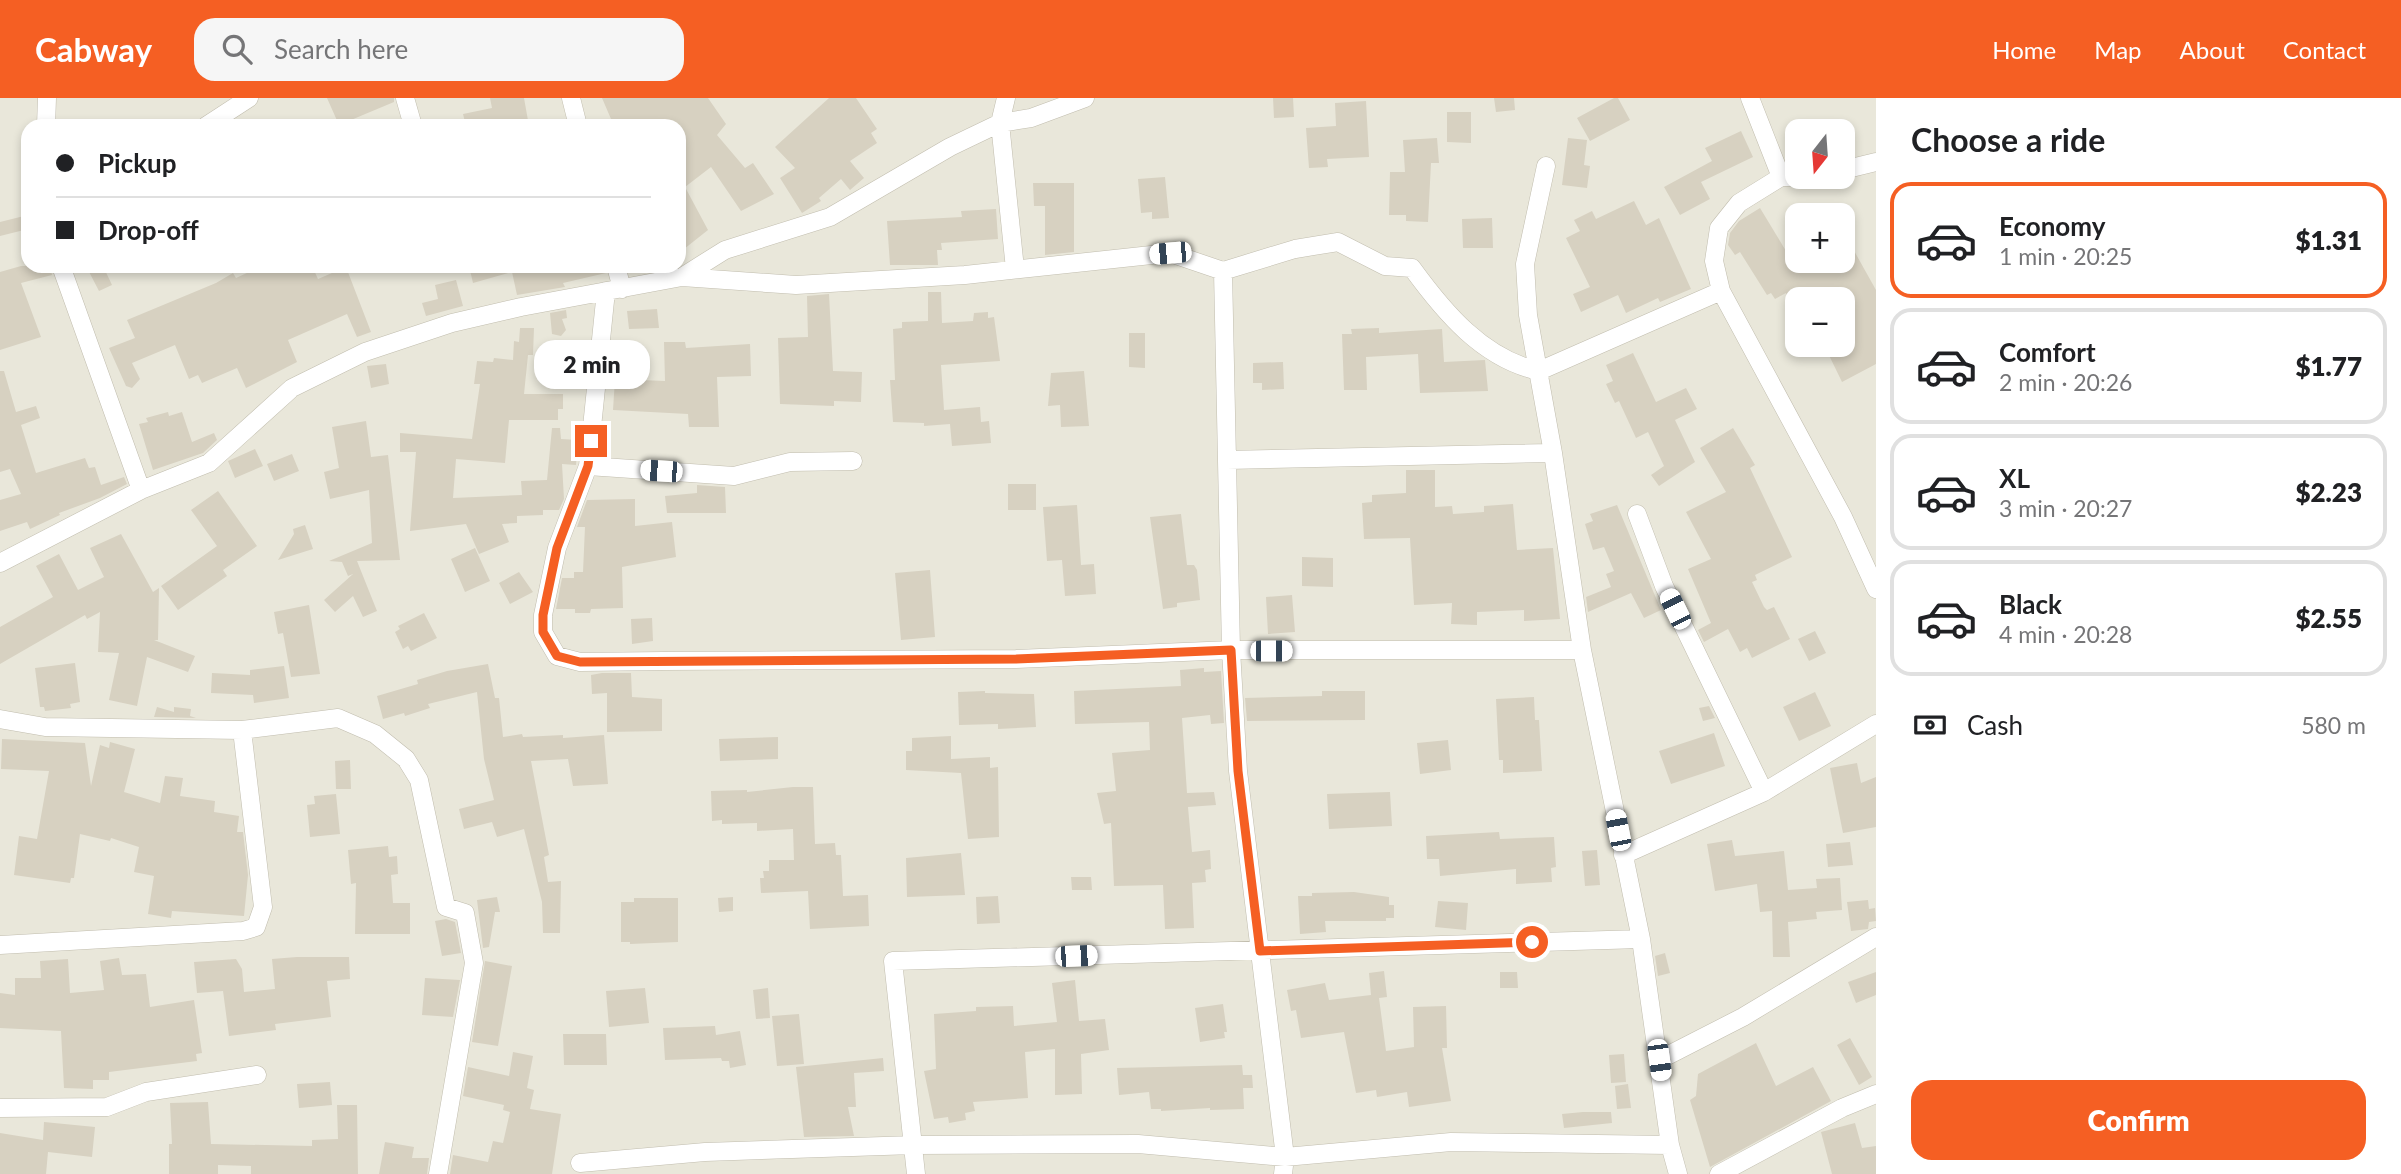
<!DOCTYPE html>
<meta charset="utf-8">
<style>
body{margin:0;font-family:Lato,sans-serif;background:#f6f6f6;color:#202124;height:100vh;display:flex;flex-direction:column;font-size:26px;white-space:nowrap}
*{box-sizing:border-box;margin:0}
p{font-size:23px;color:#757577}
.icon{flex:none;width:38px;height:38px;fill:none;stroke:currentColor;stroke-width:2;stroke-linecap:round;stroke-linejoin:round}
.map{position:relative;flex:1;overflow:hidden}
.side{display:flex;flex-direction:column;background:#fff;width:525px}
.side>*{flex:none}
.banner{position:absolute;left:21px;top:21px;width:665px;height:154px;border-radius:21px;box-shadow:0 4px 10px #0003;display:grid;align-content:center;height:154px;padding:0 35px;background:#fff}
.needle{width:46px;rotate:197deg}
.buttons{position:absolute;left:1785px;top:21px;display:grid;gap:14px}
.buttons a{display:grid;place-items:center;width:70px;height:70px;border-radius:14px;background:#fff;box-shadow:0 4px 10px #0003;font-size:35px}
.end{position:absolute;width:32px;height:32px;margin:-16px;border:9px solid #f55f23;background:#fff;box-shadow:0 0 0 4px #fff}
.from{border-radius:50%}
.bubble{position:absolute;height:49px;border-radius:21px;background:#fff;box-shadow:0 4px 10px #0003;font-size:23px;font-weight:800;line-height:49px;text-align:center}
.car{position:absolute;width:21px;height:42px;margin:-21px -10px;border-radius:9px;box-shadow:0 0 5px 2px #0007;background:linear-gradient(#fff 24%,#345 0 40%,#fff 0 76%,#345 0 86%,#fff 0)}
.banner b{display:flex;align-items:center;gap:24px;height:66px;font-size:26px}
.banner b+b{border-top:2px solid #e0e0e0}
.banner i{width:18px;height:18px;background:#202124}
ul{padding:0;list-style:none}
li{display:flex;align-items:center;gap:21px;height:116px;margin:0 14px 10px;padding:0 21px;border:4px solid #e0e0e0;border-radius:21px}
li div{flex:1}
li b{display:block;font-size:26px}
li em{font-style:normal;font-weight:800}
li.current{border-color:#f55f23}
li>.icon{width:63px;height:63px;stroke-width:1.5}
h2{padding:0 35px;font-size:32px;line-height:84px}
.pay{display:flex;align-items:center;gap:18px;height:77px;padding:0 35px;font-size:26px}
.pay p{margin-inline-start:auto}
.action{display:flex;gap:14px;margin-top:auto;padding:14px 35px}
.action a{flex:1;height:80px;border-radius:21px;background:#f55f23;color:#fff;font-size:28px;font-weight:800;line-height:80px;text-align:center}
header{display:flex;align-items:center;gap:42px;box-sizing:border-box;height:98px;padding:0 35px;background:#f55f23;color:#fff}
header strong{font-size:33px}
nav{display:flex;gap:38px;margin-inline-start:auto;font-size:24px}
.search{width:490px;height:63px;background:#f6f6f6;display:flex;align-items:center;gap:18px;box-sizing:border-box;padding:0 24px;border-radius:21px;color:#757577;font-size:26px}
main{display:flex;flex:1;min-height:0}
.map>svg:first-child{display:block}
.residential{fill:#e9e7da;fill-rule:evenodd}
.building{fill:#d7d1c1}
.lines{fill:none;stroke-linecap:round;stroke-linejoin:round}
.minor-casing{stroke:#c1bdae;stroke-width:19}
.minor{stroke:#fff;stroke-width:18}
.route{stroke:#f55f23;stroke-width:9}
</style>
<header>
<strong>Cabway</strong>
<div class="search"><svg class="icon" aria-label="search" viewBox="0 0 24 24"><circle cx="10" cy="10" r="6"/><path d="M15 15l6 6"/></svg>Search here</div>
<nav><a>Home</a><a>Map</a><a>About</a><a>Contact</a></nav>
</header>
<main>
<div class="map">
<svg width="1876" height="1076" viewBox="0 0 1876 1076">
<rect width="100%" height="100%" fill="#f6f4ec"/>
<!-- residential -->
<path class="residential" d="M0,0H1876V1076H0ZM28,28H679V168H28ZM1797,33H1843V79H1797ZM1797,117H1843V163H1797ZM1797,201H1843V247H1797Z"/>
<!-- building -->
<path class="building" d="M327,0H394V4L339,27Z
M490,0H524L529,28H466L463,16L492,10Z
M602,0H708L726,26L717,37L745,70L753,65L774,96L741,113L711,69L685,89L708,132L679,155V28H614Z
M829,0H856L877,31L871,35L877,45L850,63L864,80L850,92L841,81L819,100L821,103L802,115L780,80L795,70L775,49Z
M1273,0H1293L1294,19L1274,20Z
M1494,0H1514L1515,12L1496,14Z
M1614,0H1618L1630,22L1590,43L1577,20Z
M1366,3L1369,59L1327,61L1328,69L1309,70L1306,30L1336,28L1335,5Z
M1447,14H1471V45L1447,44Z
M1741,33L1753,59L1701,84L1710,101L1680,117L1664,89L1712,63L1705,50Z
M1437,40L1439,65H1431L1428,124L1406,123V117H1389L1390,74H1405L1403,42Z
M1568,40L1587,42L1584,67L1590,68L1587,90L1562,87Z
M1165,79L1169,120L1152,121V114L1141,115L1138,81Z
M1033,85H1074V154L1045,157V108H1034Z
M1634,103L1646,127L1659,120L1691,191L1660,204L1658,200L1626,215L1618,197L1581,214L1573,196L1590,189L1566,140L1580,133L1574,122L1592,113L1596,121Z
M1760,110L1786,153L1797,146V163H1843V133L1876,192V266L1842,284L1824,247H1843V201H1801L1797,195V217L1786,195L1775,201L1771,195L1767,197L1740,154L1735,157L1728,147L1730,135L1739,123Z
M996,111L998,141L941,145L942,152H937L938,167H890L887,123L962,119L961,113Z
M28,117V131L0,138V124Z
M1492,120L1493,150H1463L1462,121Z
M21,168H50L52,177L21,185L41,239L0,252V174Z
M86,168H103L112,187L99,193Z
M262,168H312L318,181L346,169L371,234L357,239L347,216L288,242L297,264L246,290L237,270L202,285L198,277L189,281L175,247L132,265L140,281L132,290L126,288L109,250L135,240L127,222L216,185L233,175L236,180Z
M469,168H605L606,175L563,185L565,189L517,197L512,174L473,185Z
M456,182L463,208L426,218L422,205L438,201L435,187Z
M928,194H941L942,225L973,223L974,215L988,214V220L994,219L1000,263L941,267L944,312L980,309L981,324L989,323L991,345L952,348L950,326L924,328V325L893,324L890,282H895L893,231L902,230V224L928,223Z
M829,196L833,273L862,274L861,304L834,303V308L780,306L778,240L808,239L807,198Z
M657,211L659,230L629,231L627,213Z
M566,212L567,220L562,221L566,232L561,238L552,236L550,215Z
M520,230H534L533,257H528L524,296H563V311H558V322H509L505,365L456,361L453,400L522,397L521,383L547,382L552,330H560L561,341L578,342L576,367L562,366L564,401L559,412H543V417L517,418V425L502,426L509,444L479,456L466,426L410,433L416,354H400V335L472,341L480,286H474L477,263L493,264L494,260L513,262L514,243L519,244Z
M1379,230V235L1442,231L1444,264L1485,262L1488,293L1420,295L1418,256L1366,259L1367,292H1344L1342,236H1352L1351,231Z
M1129,235H1145V270L1129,269Z
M664,244H685L686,250L750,246L751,278L717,279L719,329H689L688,316L613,312L615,281L665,283Z
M1633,255L1656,304L1686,290L1697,311L1675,322L1695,364L1659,388L1651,377L1664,368L1648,334L1636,340L1619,303L1615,305L1606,286L1613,283L1606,267Z
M1283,264L1284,291L1262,292V285H1253V265Z
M386,266L389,286L371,290L367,268Z
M0,273H4L16,314L36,308L40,320L21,327L36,375L85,360L89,370L95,369L101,387L124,379L127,386L100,400L59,415L60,417L30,431L27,424L0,433V402L21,396L10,371L0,374Z
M571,273H585V289H571Z
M1084,273L1089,328L1061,329L1060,307L1048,308L1051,275Z
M168,314L169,318L182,314L192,344L214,335L217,342L203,355L153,372L139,326L148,324L146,320Z
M366,323L371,359L388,357L400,462L357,463L377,513L363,519L353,498L335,514L324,502L353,476L348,478L342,464L329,463L372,445L369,392L330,401L324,374L339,370L332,329Z
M1733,330L1755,367L1750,370L1792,459L1755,477L1757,482L1752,484L1764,509L1767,512L1774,509L1790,541L1752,560L1747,550L1740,554L1728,531L1704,544L1698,532L1711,525L1688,471L1711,461L1686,414L1726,394L1700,350Z
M255,351L263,368L235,380L228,363Z
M292,356L299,373L274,383L267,366Z
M1406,372H1435V409L1452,408L1453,416L1484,414V408L1513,406L1517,452L1553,450L1560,521L1524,523V512L1477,514V527L1451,526L1452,505L1414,507L1410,440L1364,441L1362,405L1372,404V397L1406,395Z
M1008,386H1036V412H1008Z
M697,387L725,389L726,415H667L665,398L697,395Z
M218,393L257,448L223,472L227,478L178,512L161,488L217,448L191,412Z
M635,401V428L672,424L676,459L622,469L623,510L591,511L590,515H575V511H556L562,480H574V474H583L585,429H577L587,402Z
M1077,407L1081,467L1094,466L1096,496L1065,498L1062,462L1047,463L1043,409Z
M1617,407L1661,512L1644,520L1631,495L1588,514L1586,499L1611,489L1606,476L1614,473L1604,449L1593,452L1585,426L1593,423L1590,416Z
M1181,416L1187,467H1194L1197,472L1200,502L1177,505V509L1163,511L1150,419Z
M305,427L313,451L278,462L294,436L293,431Z
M121,436L153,494L159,490L158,542H154L195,558L188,574L147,559L137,608L109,602L119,555L98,554L100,514L87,521L85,517L0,566V529L53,499L36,468L59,456L78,492L104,479L90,450Z
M475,450L490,483L465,494L451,461Z
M1302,459L1333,460V489L1302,488Z
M930,472L935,539L901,542L895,475Z
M519,474L533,494L510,506L499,485Z
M1292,497L1295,534L1268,536L1266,499Z
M309,507L320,576L291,579L283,535L278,536L274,514Z
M424,515L437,540L411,553L408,548L403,551L395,534L400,531L398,528Z
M652,520L653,543L632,546L631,521Z
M1815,533L1826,555L1809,563L1798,541Z
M75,565L80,604L70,606L71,610L45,613L44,609H40L35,570Z
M488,566L495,600H499L503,639L522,636L523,639L563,637V640L604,637L608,686L573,688L568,661L531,663L549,757L544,759L548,784L561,783L560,835H543L542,804L524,731L497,739L492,724L464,731L459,711L494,702L484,661L477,594L428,606L430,610L405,618L404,615L383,621L377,598L418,586L417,582L447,573Z
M284,568L289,600L254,605L253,597L211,595L212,575L250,577V572Z
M1204,570V574L1221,573L1224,625L1211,626L1210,617L1182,620L1187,695L1214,694L1216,707L1188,709L1192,754L1210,752L1211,771L1205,772L1206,784L1192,785L1194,830L1165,831L1163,787L1114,788L1111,725L1104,726L1097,695L1116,693L1112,655L1150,652L1149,624L1075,626L1074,593L1181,588L1180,572Z
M602,575H631L632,599L662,601V633L607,634V595L592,596L591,577Z
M985,593V595L1034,596L1036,629L998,631V626L959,627L958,594Z
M1322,593H1365V622L1247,623L1245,600L1322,598Z
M1815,594L1831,628L1799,643L1783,609Z
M1534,599L1535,622H1539L1542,673L1503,675V662H1499L1496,601Z
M1709,608L1715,620L1703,623L1699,610Z
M157,609L174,614V609L191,611L190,618L196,620L154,619Z
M1714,635L1725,668L1671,686L1659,653Z
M951,638V661L990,659V670L998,669L999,739L968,741L961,675L906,672V653H912V640Z
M778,639V661L720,663L719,641Z
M2,641L85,645L91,688L100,647L109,650L110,644L135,651L124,694L160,705L165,678L183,680L180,698L215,703L214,714L239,718L237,734H243L248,777L244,818L172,813L171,820L148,816L154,778L134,774L139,749L111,740L110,743L80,736L74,780H71L70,785L14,777L19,738L37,741L49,673L1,671Z
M1448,642L1451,672L1420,676L1417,645Z
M350,662L351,691H336L335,663Z
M1857,665L1861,685L1876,679V729L1843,735L1830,670Z
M793,689H813L815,746L835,745L836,757H841L843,798L868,797L869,828L810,831L808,793L761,795L760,780H764L763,773H769V762H794L793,731L757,733V725L722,726V722L712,723L711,693L747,692V694Z
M1390,694L1392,728L1329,731L1327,696Z
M336,696L340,736L310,739L307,707L315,706L314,698Z
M1499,734L1500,741L1554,739L1556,769L1551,770L1552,784L1516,786V771L1440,778L1439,761H1427L1426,738Z
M1732,742L1735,758L1784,753L1788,792L1817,790L1816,781L1840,780L1842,812L1816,814L1817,821L1788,824L1790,859H1773L1772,813L1760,814L1757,786L1715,793L1707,746Z
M1850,744L1853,767L1828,769L1826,746Z
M388,748L389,759L397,758L398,776L391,777L393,805H410V836H355L356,785L351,786L348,752Z
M1597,752L1600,787L1585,788L1582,753Z
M961,755L965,797L907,799L906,760Z
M1071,779H1091L1092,792H1072Z
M1354,794L1389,799V807H1394V820H1386V823H1325L1326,834L1300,836L1298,798H1312V795Z
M998,798L1000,825L977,826L976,799Z
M497,799L500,814H495L489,849L483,850L477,802Z
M733,799V813L719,814L718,800Z
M634,800H678V844L630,846V844H621V804H634Z
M1868,802L1869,811L1875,810L1876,823L1869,824L1868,831L1851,833L1847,804Z
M1438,803L1468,805L1466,832L1435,829Z
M446,821L455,824L461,855L442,858L435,823Z
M1665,855L1670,875L1658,878L1655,858Z
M297,859H349L350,881L327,883L331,919L275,926L276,932L229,938L223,893L197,895L194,864L236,861L242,871L244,894L275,891L272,861Z
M119,860L122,877L146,876L150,909L194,902L202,955L196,956L197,963L109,974V982H93V991L64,990L61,933L0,930V895L15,897V880H41L40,863L68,861L70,895L104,892L100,863Z
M485,863L512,868L498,948L472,944Z
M1384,873L1387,899L1379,900L1386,953L1414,949L1413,909L1446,908L1447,950H1442L1451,1003L1409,1009L1407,994L1377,999L1376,992L1356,995L1344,934L1301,940L1296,912L1291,913L1287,892L1325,885L1329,902L1371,897L1369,875Z
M1500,874H1517L1518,890H1500Z
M1876,874V897L1856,905L1848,884Z
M425,880L460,882L453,919L422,917Z
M1075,882L1079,923L1105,921L1109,952L1081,956L1082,996L1055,997V951L1025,954L1028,1000L973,1004L975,1013L965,1015L966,1022L949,1025L948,1019L934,1021L924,973L936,971L934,916L976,913V909L1013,908L1014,928L1057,924L1052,885Z
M645,890L649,925L609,929L606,893Z
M768,890L770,920L756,921L753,892Z
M1223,906L1227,934H1224L1225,940L1200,944L1195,910Z
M799,916L804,966L777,968L772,918Z
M715,928L716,937L740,933L746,967L730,970L729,963H722L721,960L665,962L663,930Z
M563,936H606L607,967H564Z
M1850,940L1872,979L1859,987L1837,947Z
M1756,945L1776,988L1813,969L1831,1003L1710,1069L1690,1002L1696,998L1698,976Z
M513,954L533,958L527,990L534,992L530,1011L561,1016L552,1076H450L453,1057L488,1064L493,1043L503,1045L510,1014L503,1012L504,1007L463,998L468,969L509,978Z
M1624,956L1626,984L1611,985L1609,957Z
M883,960L884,973L854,975L856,1009H848L854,1038L804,1039L796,969Z
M1242,967L1243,977H1252L1253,990H1243L1244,1011L1210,1012V1010L1161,1013V1011H1151L1149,994L1119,997L1117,970Z
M330,984L332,1007L299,1010L297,986Z
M1628,986L1631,1010L1617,1011L1615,988Z
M208,1004L211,1046L312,1048V1042L338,1041L337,1007H357L358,1076H251V1068L218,1067V1076H169V1046H172L170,1005Z
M1583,1014H1611L1612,1025L1564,1030L1562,1016Z
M44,1024L95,1029L92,1059L48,1054L46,1076H0V1035L43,1042Z
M1855,1025L1862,1050L1876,1048V1076H1832L1821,1034Z
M385,1044L414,1049L412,1060H429L427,1076H379Z"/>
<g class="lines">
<defs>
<path id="minor" d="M405,0L413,28
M571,0L578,28
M1006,0L1000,25L1015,171
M1750,0L1781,79
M46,28L47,0
M206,28L249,0
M1546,68L1525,166L1528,217L1553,355L1582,552L1641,841L1670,1047L1678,1076
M1843,72L1876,64
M1797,79H1781L1739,105L1719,130L1714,163L1721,193L1843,419L1876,491
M61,168L141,392
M616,168L622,191
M1223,173L1231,552L1238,673L1285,1059L1283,1076
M682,179L725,152L830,119L950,49L1000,25L1031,20L1085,0
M606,193L588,368L557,450L543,517V534L557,558L580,564L663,563L1016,561L1231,552H1582
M1227,362L1553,355
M588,368L734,378L790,364L853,363
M1637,416L1664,488L1764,694
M0,465L141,392L209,365L292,290L365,254L452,225L521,209L682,179L796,187L965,177L1170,155L1223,173L1295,151L1338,144L1385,168L1412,170C1444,214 1483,261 1539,273L1721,193
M0,621L45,629L242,632L338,620L375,636L406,661L419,682L446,809L465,815L474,865L438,1076
M1623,757L1764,694L1876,626
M0,847L243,833L256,829L263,809L242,632
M1659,962L1743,919L1876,839
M0,1010L107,1009L146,994L257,977
M580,1065L705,1054L914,1047L1138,1046L1285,1059L1451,1044L1670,1047
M916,1076L893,863L1641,841
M1719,1076L1842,1010L1876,996"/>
</defs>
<!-- minor casing -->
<use href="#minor" class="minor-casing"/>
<!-- minor -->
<use href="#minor" class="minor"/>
</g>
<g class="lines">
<!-- route -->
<path class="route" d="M591,343L588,368L557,450L543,517V534L557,558L580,564L1016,561L1231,552L1238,673L1260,853L1532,844"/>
</g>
</svg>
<div class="buttons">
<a><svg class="needle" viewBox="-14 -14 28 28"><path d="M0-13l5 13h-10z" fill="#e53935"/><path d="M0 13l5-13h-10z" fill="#757577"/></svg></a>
<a>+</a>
<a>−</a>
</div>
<i class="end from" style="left:1532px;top:844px"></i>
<i class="end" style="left:591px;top:343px"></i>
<div class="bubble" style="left:534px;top:242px;width:116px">2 min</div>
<i class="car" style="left:1170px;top:155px;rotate:265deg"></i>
<i class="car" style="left:661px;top:373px;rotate:274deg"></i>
<i class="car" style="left:1675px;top:511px;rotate:334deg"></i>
<i class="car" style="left:1271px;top:553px;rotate:90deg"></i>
<i class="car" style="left:1618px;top:732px;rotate:349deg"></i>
<i class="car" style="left:1076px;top:858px;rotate:88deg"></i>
<i class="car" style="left:1659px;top:962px;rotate:172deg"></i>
<div class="banner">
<b><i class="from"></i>Pickup</b>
<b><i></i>Drop-off</b>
</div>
</div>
<section class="side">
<h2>Choose a ride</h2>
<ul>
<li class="current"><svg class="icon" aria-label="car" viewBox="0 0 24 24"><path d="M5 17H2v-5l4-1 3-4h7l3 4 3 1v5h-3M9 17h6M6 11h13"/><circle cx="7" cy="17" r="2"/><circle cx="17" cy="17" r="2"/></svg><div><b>Economy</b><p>1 min · 20:25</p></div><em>$1.31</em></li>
<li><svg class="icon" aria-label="car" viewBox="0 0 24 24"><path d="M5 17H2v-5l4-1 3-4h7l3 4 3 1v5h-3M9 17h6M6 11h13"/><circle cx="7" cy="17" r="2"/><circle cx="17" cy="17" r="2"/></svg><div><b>Comfort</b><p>2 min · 20:26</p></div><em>$1.77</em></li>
<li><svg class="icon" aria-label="car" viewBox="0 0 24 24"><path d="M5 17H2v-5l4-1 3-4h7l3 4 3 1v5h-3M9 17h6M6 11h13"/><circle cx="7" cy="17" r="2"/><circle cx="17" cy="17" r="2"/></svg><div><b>XL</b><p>3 min · 20:27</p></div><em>$2.23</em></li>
<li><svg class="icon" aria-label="car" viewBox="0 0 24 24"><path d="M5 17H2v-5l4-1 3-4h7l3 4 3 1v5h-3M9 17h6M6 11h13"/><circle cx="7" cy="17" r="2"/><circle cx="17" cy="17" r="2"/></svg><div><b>Black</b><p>4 min · 20:28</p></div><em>$2.55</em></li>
</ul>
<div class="pay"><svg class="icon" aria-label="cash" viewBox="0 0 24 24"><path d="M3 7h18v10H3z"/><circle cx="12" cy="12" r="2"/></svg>Cash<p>580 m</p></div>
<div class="action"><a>Confirm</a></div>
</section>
</main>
